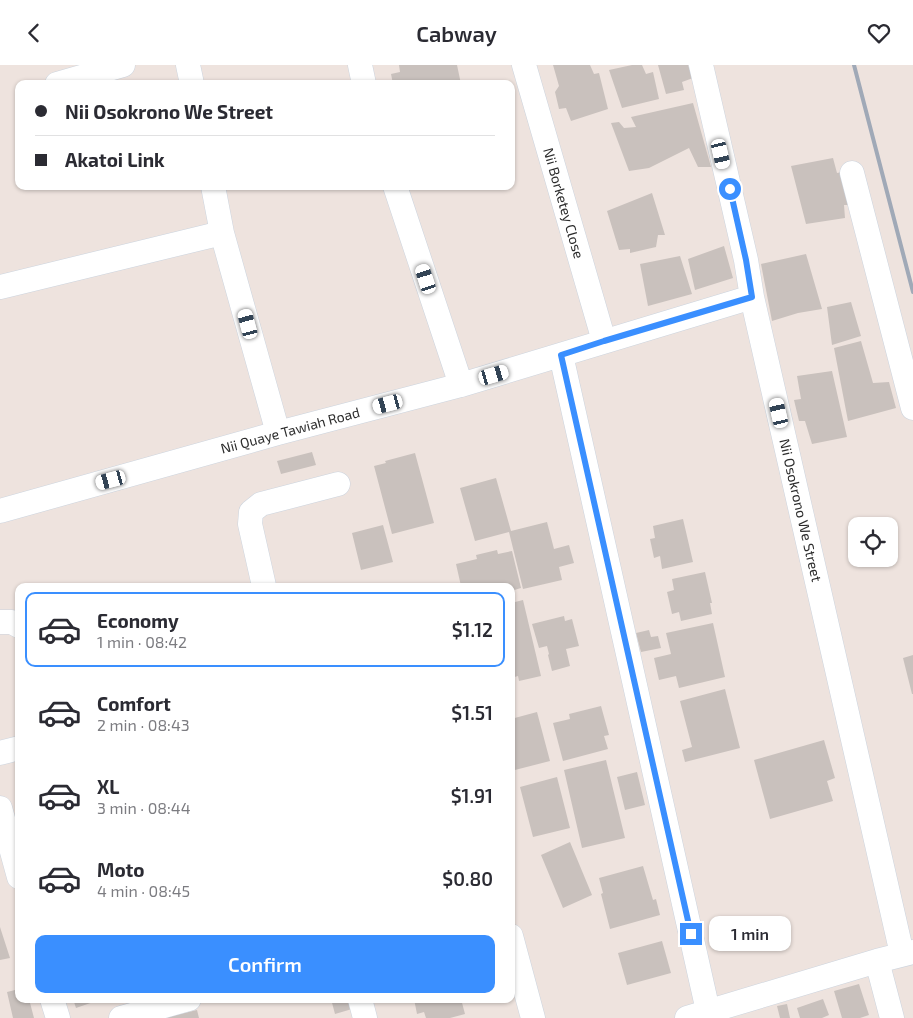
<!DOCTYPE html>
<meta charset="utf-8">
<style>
body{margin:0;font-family:"Exo 2",sans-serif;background:#f2f2f3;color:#2b2b33;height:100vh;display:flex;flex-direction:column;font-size:19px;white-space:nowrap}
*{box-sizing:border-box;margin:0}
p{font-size:16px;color:#7c7c81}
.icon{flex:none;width:28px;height:28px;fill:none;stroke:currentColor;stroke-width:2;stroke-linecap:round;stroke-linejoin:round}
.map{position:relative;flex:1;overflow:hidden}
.details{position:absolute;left:15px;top:518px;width:500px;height:420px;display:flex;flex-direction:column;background:#fff;border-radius:10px;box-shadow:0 1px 4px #0004}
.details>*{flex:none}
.top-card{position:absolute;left:15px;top:15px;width:500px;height:110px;border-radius:10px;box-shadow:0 1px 4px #0004;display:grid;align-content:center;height:110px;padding:0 20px;background:#fff}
.controls{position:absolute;left:848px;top:452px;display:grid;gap:10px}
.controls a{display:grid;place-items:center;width:50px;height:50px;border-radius:10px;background:#fff;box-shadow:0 1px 4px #0004;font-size:25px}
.end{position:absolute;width:22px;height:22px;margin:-11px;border:6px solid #3a8fff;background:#fff;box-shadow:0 0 0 2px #fff}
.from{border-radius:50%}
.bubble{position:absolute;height:35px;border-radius:10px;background:#fff;box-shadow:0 1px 4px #0004;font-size:16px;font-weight:600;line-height:35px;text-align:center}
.car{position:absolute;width:15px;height:30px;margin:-15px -8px;border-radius:6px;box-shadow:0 0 4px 1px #0007;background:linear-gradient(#fff 24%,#345 0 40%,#fff 0 76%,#345 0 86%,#fff 0)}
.top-card b{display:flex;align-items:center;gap:18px;height:48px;font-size:19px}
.top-card b+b{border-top:1px solid #e1e1e2}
.top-card i{width:12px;height:12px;background:#2b2b33}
ul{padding:9px 0 0;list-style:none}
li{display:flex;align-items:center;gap:15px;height:75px;margin:0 10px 8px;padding:0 10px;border:2px solid transparent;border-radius:10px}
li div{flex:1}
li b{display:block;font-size:19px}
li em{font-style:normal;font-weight:600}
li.current{border-color:#3a8fff}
li>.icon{width:45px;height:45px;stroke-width:1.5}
.action{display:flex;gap:10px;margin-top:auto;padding:10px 20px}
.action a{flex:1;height:58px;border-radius:10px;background:#3a8fff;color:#fff;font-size:20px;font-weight:600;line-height:58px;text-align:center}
header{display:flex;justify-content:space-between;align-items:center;height:65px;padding:0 20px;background:#fff;font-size:22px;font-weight:600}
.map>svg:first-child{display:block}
.building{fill:#c9c1bd}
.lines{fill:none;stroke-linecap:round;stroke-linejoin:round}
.minor-casing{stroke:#ccd4de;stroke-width:25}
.minor{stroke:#fff;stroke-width:24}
.rail{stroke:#a0a9b7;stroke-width:4}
.route{stroke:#3a8fff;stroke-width:6}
.labels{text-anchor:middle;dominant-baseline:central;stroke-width:4;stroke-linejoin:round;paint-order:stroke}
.street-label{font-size:14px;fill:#2c2c2c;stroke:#fff}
</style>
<header><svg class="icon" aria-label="back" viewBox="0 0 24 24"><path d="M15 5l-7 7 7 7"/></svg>Cabway<svg class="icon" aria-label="heart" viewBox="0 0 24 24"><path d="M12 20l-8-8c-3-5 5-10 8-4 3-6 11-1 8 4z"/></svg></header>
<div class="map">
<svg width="913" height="953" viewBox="0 0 913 953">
<rect width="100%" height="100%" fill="#eee3de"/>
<!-- building -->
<path class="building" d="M399,0H457L461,19H393L391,9L400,7Z
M553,0H590L594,9L599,8L608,44L571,56L566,43L559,44L555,27L559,21Z
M632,0H642L646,9L653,7L659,34L622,43L609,5Z
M658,0H688L693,13L682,17L684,25L666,29Z
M693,38L711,102H698L689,83L649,103L629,106L611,58L619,57L624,63L636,62L631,52Z
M833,93L837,108L842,107L852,140H844L845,153L806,159L791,101Z
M652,128L665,170H658L656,182L630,188V184L619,185L607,146Z
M724,181L733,213L695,225L688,194Z
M806,189L822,244L798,248L772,256L761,199Z
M680,191L692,229L648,241L640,199Z
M851,237L861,271L832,280L827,242Z
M861,276L873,318L889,317L896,343L848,356L834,283Z
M832,306L847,372L812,379L805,356H799L794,335L801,334L797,311Z
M312,387L316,400L281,409L277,396Z
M415,388L434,458L392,469L374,401L386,398L385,396Z
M496,413L511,466L547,457L554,484L569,480L574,498L559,502L562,515L523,524L509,467L475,476L460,423Z
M683,454L693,497L662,504L660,491L654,493L650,474L655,473L653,461Z
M383,460L393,497L361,505L352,468Z
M497,485L498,489L512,486L521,523L511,526V521H461L456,499L477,494L476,490Z
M705,507L712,538H710L712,549L681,556L679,547L672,549L667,527L674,525L672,514Z
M523,535L541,611L519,616L518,611L511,613V538Z
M564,551L565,556L572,554L579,581L566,584L570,601L552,606L548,590L549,589L547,581L539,583L532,559Z
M713,558L725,612L679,623L676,611L659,615L654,593L671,589L666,568Z
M649,565L651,572L658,571L661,583L641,587L636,568Z
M913,590V629H912L903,593Z
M725,624L740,683L685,697L682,685L692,682L680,636Z
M601,641L609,670L604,671L608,684L563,696L553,658L570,654L569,649Z
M537,647L550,696L511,706V654Z
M824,675L835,713L827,716L833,736L770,754L754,695Z
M606,695L625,773L582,783L564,705Z
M637,707L645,740L625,745L617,712Z
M557,712L570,763L533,772L520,722Z
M570,777L592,830L563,843L541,790Z
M643,801L653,835L656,834L660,850L610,864L601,829L603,828L599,813Z
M0,862L10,893L0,895Z
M662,876L671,908L627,920L618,888Z
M859,919L869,950L860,953H842L834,926Z
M19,924V934H29L34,953H13L7,927Z
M73,934H102L76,943Z
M331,934H349L352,944L335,949Z
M414,934H461L465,949L450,953H426L424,947L417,949Z
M823,934L829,950L822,953H800L797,943Z
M787,939L790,953H780L777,941Z
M197,945L199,953H168V952Z"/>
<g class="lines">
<defs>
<path id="minor" d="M188,0L192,19
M360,0L364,19
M524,0L604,276
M701,0L746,195L752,232L902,889
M57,19L123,0
M852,108L913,343
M213,121L222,168L278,368
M395,121L461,320
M0,222L222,168
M561,290L708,946
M0,446L278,368L461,320L752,232
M264,521L250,459L251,447L261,439L338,419
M0,557H12L19,561
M0,688L19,683
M0,743L19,812
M511,871L533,953
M877,896L892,953
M52,934L58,953
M360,934L365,953
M121,953L189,934
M687,953L877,896L913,887"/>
</defs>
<!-- minor casing -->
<use href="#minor" class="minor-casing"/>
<!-- minor -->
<use href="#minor" class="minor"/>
<!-- rail -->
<path class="rail" d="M854,0L913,227"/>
</g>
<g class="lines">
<!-- route -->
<path class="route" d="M691,869L561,290L604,276L752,232L746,195L730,124"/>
</g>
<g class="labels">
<!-- street labels -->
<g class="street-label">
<text transform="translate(564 138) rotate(74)">Nii Borketey Close</text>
<text transform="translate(290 365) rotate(-15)">Nii Quaye Tawiah Road</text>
<text transform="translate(801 445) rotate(77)">Nii Osokrono We Street</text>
</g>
</g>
</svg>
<div class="controls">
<a><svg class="icon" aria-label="locate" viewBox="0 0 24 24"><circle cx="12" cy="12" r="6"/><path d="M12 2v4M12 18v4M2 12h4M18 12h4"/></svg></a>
</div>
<i class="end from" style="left:730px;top:124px"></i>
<i class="end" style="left:691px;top:869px"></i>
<div class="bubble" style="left:709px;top:851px;width:82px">1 min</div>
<i class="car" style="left:721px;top:89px;rotate:167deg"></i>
<i class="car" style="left:426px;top:214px;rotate:342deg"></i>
<i class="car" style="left:248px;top:259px;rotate:345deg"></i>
<i class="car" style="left:494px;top:310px;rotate:74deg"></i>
<i class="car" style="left:388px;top:339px;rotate:255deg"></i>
<i class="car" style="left:779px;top:348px;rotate:347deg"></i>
<i class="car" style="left:111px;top:415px;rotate:255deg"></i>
<div class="top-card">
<b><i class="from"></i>Nii Osokrono We Street</b>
<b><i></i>Akatoi Link</b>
</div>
<section class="details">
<ul>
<li class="current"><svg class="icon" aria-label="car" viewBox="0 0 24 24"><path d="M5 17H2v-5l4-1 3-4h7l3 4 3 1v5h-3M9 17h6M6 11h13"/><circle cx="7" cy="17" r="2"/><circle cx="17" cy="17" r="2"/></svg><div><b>Economy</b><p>1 min · 08:42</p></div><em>$1.12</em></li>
<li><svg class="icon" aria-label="car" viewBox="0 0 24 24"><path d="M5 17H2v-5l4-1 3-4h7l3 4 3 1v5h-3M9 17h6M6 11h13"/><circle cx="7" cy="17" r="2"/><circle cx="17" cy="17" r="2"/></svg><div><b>Comfort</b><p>2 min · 08:43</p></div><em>$1.51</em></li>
<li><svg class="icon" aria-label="car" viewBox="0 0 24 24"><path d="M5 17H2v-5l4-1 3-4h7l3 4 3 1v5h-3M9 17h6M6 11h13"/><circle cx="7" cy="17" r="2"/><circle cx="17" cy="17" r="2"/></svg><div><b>XL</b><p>3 min · 08:44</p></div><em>$1.91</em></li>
<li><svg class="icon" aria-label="car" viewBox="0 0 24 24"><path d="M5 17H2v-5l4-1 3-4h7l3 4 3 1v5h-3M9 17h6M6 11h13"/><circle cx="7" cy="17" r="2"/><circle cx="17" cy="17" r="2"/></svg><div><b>Moto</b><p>4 min · 08:45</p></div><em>$0.80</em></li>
</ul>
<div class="action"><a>Confirm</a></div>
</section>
</div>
